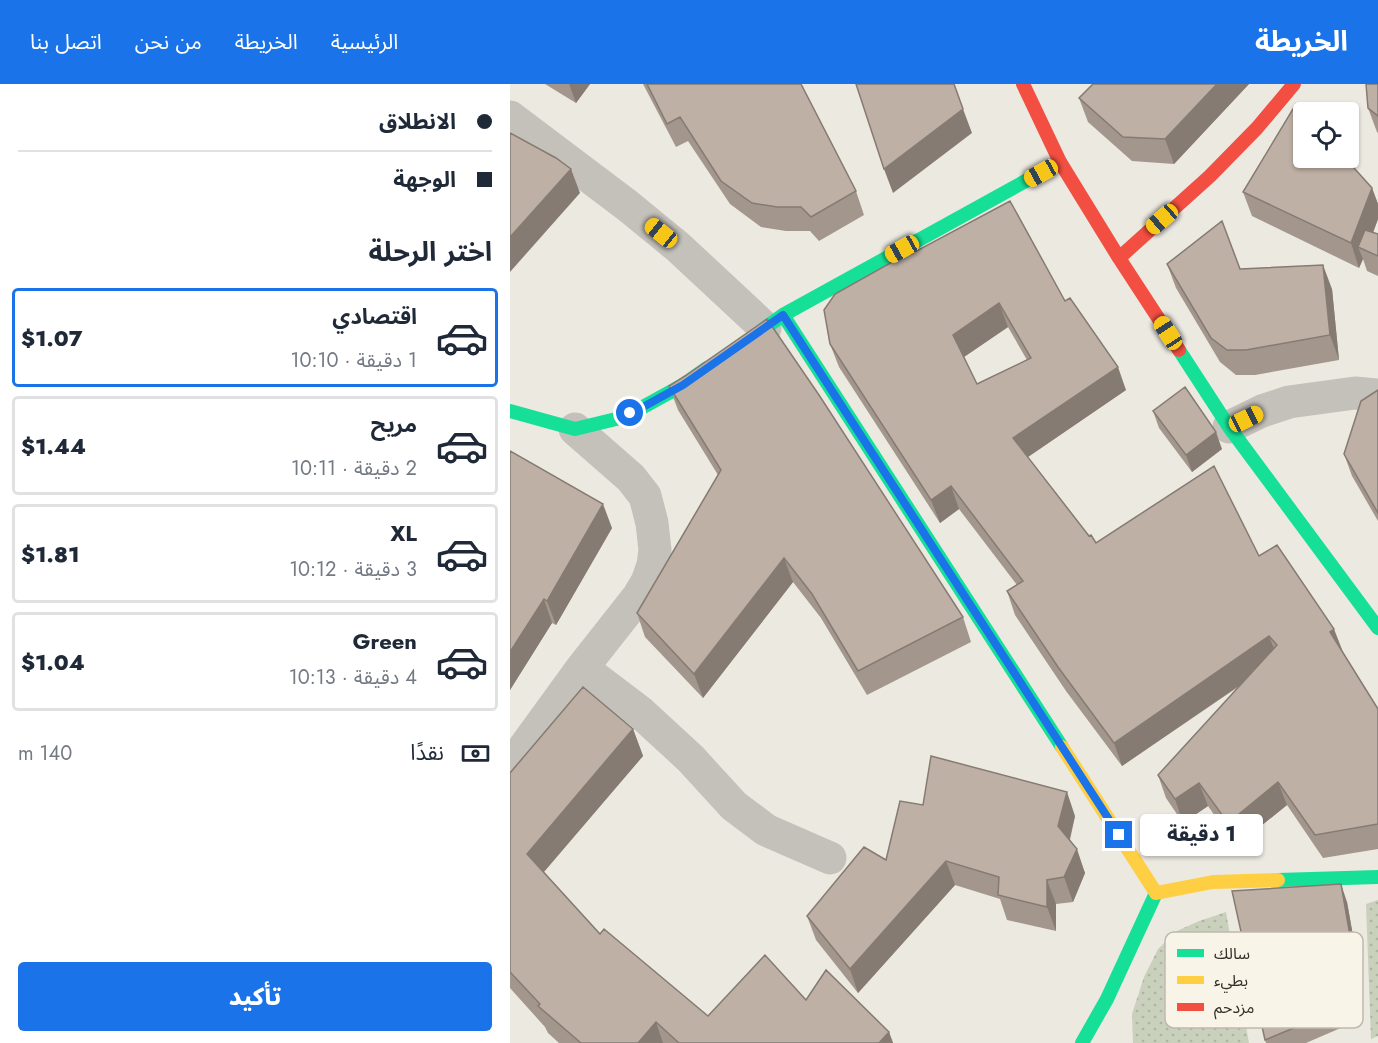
<!DOCTYPE html>
<html lang="ar">
<meta charset="utf-8">
<style>
body{margin:0;font-family:Jost,"Noto Sans Arabic",sans-serif;background:#f2f2f3;color:#1f2937;direction:rtl;height:100vh;display:flex;flex-direction:column;font-size:22px;white-space:nowrap}
*{box-sizing:border-box;margin:0}
p{font-size:20px;color:#747a83}
.icon{flex:none;width:33px;height:33px;fill:none;stroke:currentColor;stroke-width:2;stroke-linecap:round;stroke-linejoin:round}
.map{position:relative;flex:1;overflow:hidden;direction:ltr}
.sheet{display:flex;flex-direction:column;background:#fff;width:510px}
.sheet>*{flex:none}
.top-card{display:grid;align-content:center;height:132px;padding:0 18px;background:#fff}
.tools{position:absolute;left:783px;top:18px;display:grid;gap:12px}
.tools a{display:grid;place-items:center;width:66px;height:66px;border-radius:6px;background:#fff;box-shadow:0 2px 4px #0004;font-size:30px}
.end{position:absolute;width:27px;height:27px;margin:-14px;border:8px solid #1a73e8;background:#fff;box-shadow:0 0 0 3px #fff}
.from{border-radius:50%}
.bubble{position:absolute;height:42px;border-radius:6px;background:#fff;box-shadow:0 2px 4px #0004;font-size:20px;font-weight:800;line-height:42px;text-align:center;direction:rtl}
.car{position:absolute;width:18px;height:36px;margin:-18px -9px;border-radius:8px;box-shadow:0 0 4px 2px #0007;background:linear-gradient(#f5c518 24%,#345 0 40%,#f5c518 0 76%,#345 0 86%,#f5c518 0)}
.top-card b{display:flex;align-items:center;gap:21px;height:57px;font-size:22px}
.top-card b+b{border-top:2px solid #e0e1e3}
.top-card i{width:15px;height:15px;background:#1f2937}
ul{padding:0;list-style:none}
li{display:flex;align-items:center;gap:18px;height:99px;margin:0 12px 9px;padding:0 6px;border:3px solid #e0e1e3;border-radius:6px}
li div{flex:1}
li b{display:block;font-size:22px}
li em{font-style:normal;font-weight:800}
li.selected{border-color:#1a73e8}
li>.icon{width:54px;height:54px;stroke-width:1.5}
h2{padding:0 18px;font-size:27px;line-height:72px}
.pay{display:flex;align-items:center;gap:15px;height:66px;padding:0 18px;font-size:22px}
.pay p{margin-inline-start:auto}
.button{display:flex;gap:12px;margin-top:auto;padding:12px 18px}
.button a{flex:1;height:69px;border-radius:6px;background:#1a73e8;color:#fff;font-size:24px;font-weight:800;line-height:69px;text-align:center}
header{display:flex;align-items:center;gap:36px;box-sizing:border-box;height:84px;padding:0 30px;background:#1a73e8;color:#fff}
header strong{font-size:28px}
nav{display:flex;gap:33px;margin-inline-start:auto;font-size:21px}
main{display:flex;flex:1;min-height:0}
.map>svg:first-child{display:block}
.grass{fill:url(#grass-dots)}
.lines{fill:none;stroke-linecap:round;stroke-linejoin:round}
.street{stroke:#c4c0ba;stroke-width:33}
.fast{stroke:#16e098;stroke-width:14}
.slow{stroke:#ffcf43;stroke-width:14}
.jam{stroke:#f24e42;stroke-width:14}
.wall{fill:#a3978d;fill-rule:evenodd}
.shaded-wall{fill:#857b73}
.building{fill:#beb0a4;stroke:#857b73;stroke-width:1.5;fill-rule:evenodd}
.route{stroke:#1a73e8;stroke-width:8}
.key{fill:#f8f4e8;stroke:#beb9af;stroke-width:1.5}
.key-label{font-size:16px;fill:#352f29}
</style>
<header>
<strong>الخريطة</strong>
<nav><a>الرئيسية</a><a>الخريطة</a><a>من نحن</a><a>اتصل بنا</a></nav>
</header>
<main>
<div class="map">
<svg width="868" height="959" viewBox="0 0 868 959">
<defs>
<pattern id="grass-dots" width="8" height="8" patternUnits="userSpaceOnUse" patternTransform="scale(1.5)"><rect width="8" height="8" fill="#c9d1bc"/><path d="M2 2h.1M6 6h.1" fill="none" stroke="#adb4a2" stroke-width="1.8" stroke-linecap="round"/></pattern>
</defs>
<rect width="100%" height="100%" fill="#ece9e1"/>
<!-- grass -->
<path class="grass" d="M868,816V952L861,955L856,820Z
M716,828L739,959H623L622,930L634,893L648,865L667,847L689,837Z"/>
<g class="lines">
<!-- street -->
<path class="street" d="M0,33L118,122L168,163L255,244
M719,343L752,327L779,318L845,309L868,311
M72,584L130,628L181,675L224,722L256,746L320,774
M0,683L72,584L128,513L137,498L143,481L145,466L142,439L135,412L121,394L65,345"/>
<!-- fast -->
<path class="fast" d="M273,231L552,663
M255,244L273,231L550,78
M669,266L719,343L868,544
M0,327L65,345L106,335L133,323L173,301L197,284
M768,796L868,793
M572,959L597,915L646,809"/>
<!-- slow -->
<path class="slow" d="M552,663L646,809L703,798L768,796"/>
<!-- jam -->
<path class="jam" d="M513,0L550,78L609,174L669,266
M609,174L700,92L747,44L784,0"/>
</g>
<!-- wall -->
<path class="wall" d="M35,0H80L66,19Z
M133,0H291L346,107L354,131L309,157L300,147H276L251,143L220,120L178,57L166,63Z
M739,0L664,80L622,77L578,38L569,14Z
M868,0V49L867,48L858,24Z
M862,104L868,120V135L863,149L868,150V192L857,187L853,175L849,184L742,132L733,108Z
M401,170L555,217L616,306L518,373L579,452L586,459L749,472L833,568L868,625V765L813,774L777,721L726,762L698,722L673,739L656,714L648,691L731,601L612,682L556,607L505,531L497,507L507,501L449,425L430,439L329,283L320,260ZM498,243L517,276L467,300L454,273Z
M657,180L730,185L822,205L829,276L745,291H726L710,278L666,204Z
M159,302L453,533L461,558L357,611L311,534L283,498L193,614L135,553L127,529L208,391L168,326Z
M868,306V437L842,392L834,370Z
M643,327L712,365L682,388L649,344Z
M0,367L102,444L46,541L42,539L0,606Z
M123,645L133,672L34,788L90,850L198,932L296,916L379,948L383,959H49L38,949L35,943L0,904V689Z
M413,721L565,732L560,756L575,789L563,818L546,820V847L497,836L490,815L445,801L348,909L306,856L297,832L376,776Z
M837,818L848,880L847,913L833,943L796,959H756L755,956Z"/>
<!-- shaded-wall -->
<path class="shaded-wall" d="M59,0H80L66,19Z
M707,0H739L664,80L655,55Z
M453,25L462,49L383,109L374,85Z
M61,85L70,109L0,188V153Z
M862,104L868,120V135L856,167L848,163L853,175L849,184L841,159Z
M813,181L822,205L829,276L820,251Z
M489,219L498,243L451,275L443,251Z
M608,283L616,306L512,377L503,354Z
M706,348L712,365L682,388L676,371Z
M441,402L449,425L430,439L421,416Z
M93,420L102,444L46,541L37,517Z
M274,474L283,498L193,614L184,590Z
M34,515L42,539L0,606V568Z
M824,545L833,568L820,548Z
M759,552L768,575L612,682L604,659Z
M123,645L133,672L26,797L17,770Z
M768,698L777,721L726,762L718,739Z
M689,699L698,722L673,739L665,715Z
M557,708L565,732L557,766L548,742Z
M567,765L575,789L563,818L554,793Z
M436,777L445,801L348,909L340,885Z
M537,796L546,820V847L537,823Z
M831,800L837,818L848,880L847,913L833,943L827,926Z
M146,938L153,959H128Z
M379,948L383,959H369Z"/>
<!-- building -->
<path class="building" d="M137,0H291L346,107L301,133L291,123H267L242,119L211,97L170,33L157,40Z
M346,0H444L453,25L374,85Z
M583,0H707L655,55L613,53L569,14Z
M856,0H868V32L858,24Z
M786,20L794,28V74H835L862,104L841,159L733,108Z
M0,49L46,74L61,85L0,153Z
M500,117L555,217L560,214L608,283L503,354L579,452L581,451L586,459L704,382L749,472L767,461L824,545L820,548L868,625V740L805,751L768,698L718,739L689,699L665,715L648,691L767,561L759,552L604,659L548,583L497,507L513,497L441,402L421,416L320,260L314,226L325,210L400,168L401,170ZM489,219L521,274L467,300L443,251Z
M712,137L730,185L813,181L820,251L736,266H717L701,254L657,180Z
M855,146L868,150V172L848,163Z
M257,235L309,311L453,533L348,587L302,510L274,474L184,590L127,529L211,386L159,302L175,292Z
M675,303L706,348L676,371L643,327Z
M868,306V429L834,370L851,317Z
M0,367L93,420L37,517L34,515L0,568Z
M73,603L123,645L17,770L90,850L94,845L198,932L255,871L296,916L316,886L379,948L369,959H169L146,938L128,959H71L28,922L30,920L0,888V689Z
M421,672L557,708L548,742L567,765L554,793L537,796V823L488,811L489,793L436,777L340,885L297,832L354,763L376,776L390,717L413,721Z
M831,800L842,863L841,896L827,926L755,956L722,807Z"/>
<g class="lines">
<!-- route -->
<path class="route" d="M120,329L133,323L173,301L273,231L609,751"/>
</g>
<!-- legend -->
<rect x="655" y="848" width="198" height="96" rx="9" class="key"/>
<rect x="667" y="865" width="27" height="8" fill="#16e098"/>
<rect x="667" y="892" width="27" height="8" fill="#ffcf43"/>
<rect x="667" y="919" width="27" height="8" fill="#f24e42"/>
<g class="key-label">
<text x="704" y="875">سالك</text>
<text x="704" y="902">بطيء</text>
<text x="704" y="929">مزدحم</text>
</g>
</svg>
<div class="tools">
<a><svg class="icon" aria-label="locate" viewBox="0 0 24 24"><circle cx="12" cy="12" r="6"/><path d="M12 2v4M12 18v4M2 12h4M18 12h4"/></svg></a>
</div>
<i class="end from" style="left:120px;top:329px"></i>
<i class="end" style="left:609px;top:751px"></i>
<div class="bubble" style="left:630px;top:730px;width:123px">1 دقيقة</div>
<i class="car" style="left:531px;top:89px;rotate:241deg"></i>
<i class="car" style="left:652px;top:135px;rotate:229deg"></i>
<i class="car" style="left:151px;top:149px;rotate:309deg"></i>
<i class="car" style="left:392px;top:165px;rotate:241deg"></i>
<i class="car" style="left:658px;top:249px;rotate:327deg"></i>
<i class="car" style="left:736px;top:335px;rotate:64deg"></i>
</div>
<section class="sheet">
<div class="top-card">
<b><i class="from"></i>الانطلاق</b>
<b><i></i>الوجهة</b>
</div>
<h2>اختر الرحلة</h2>
<ul>
<li class="selected"><svg class="icon" aria-label="car" viewBox="0 0 24 24"><path d="M5 17H2v-5l4-1 3-4h7l3 4 3 1v5h-3M9 17h6M6 11h13"/><circle cx="7" cy="17" r="2"/><circle cx="17" cy="17" r="2"/></svg><div><b>اقتصادي</b><p>1 دقيقة · 10:10</p></div><em>$1.07</em></li>
<li><svg class="icon" aria-label="car" viewBox="0 0 24 24"><path d="M5 17H2v-5l4-1 3-4h7l3 4 3 1v5h-3M9 17h6M6 11h13"/><circle cx="7" cy="17" r="2"/><circle cx="17" cy="17" r="2"/></svg><div><b>مريح</b><p>2 دقيقة · 10:11</p></div><em>$1.44</em></li>
<li><svg class="icon" aria-label="car" viewBox="0 0 24 24"><path d="M5 17H2v-5l4-1 3-4h7l3 4 3 1v5h-3M9 17h6M6 11h13"/><circle cx="7" cy="17" r="2"/><circle cx="17" cy="17" r="2"/></svg><div><b>XL</b><p>3 دقيقة · 10:12</p></div><em>$1.81</em></li>
<li><svg class="icon" aria-label="car" viewBox="0 0 24 24"><path d="M5 17H2v-5l4-1 3-4h7l3 4 3 1v5h-3M9 17h6M6 11h13"/><circle cx="7" cy="17" r="2"/><circle cx="17" cy="17" r="2"/></svg><div><b>Green</b><p>4 دقيقة · 10:13</p></div><em>$1.04</em></li>
</ul>
<div class="pay"><svg class="icon" aria-label="cash" viewBox="0 0 24 24"><path d="M3 7h18v10H3z"/><circle cx="12" cy="12" r="2"/></svg>نقدًا<p>140 m</p></div>
<div class="button"><a>تأكيد</a></div>
</section>
</main>
